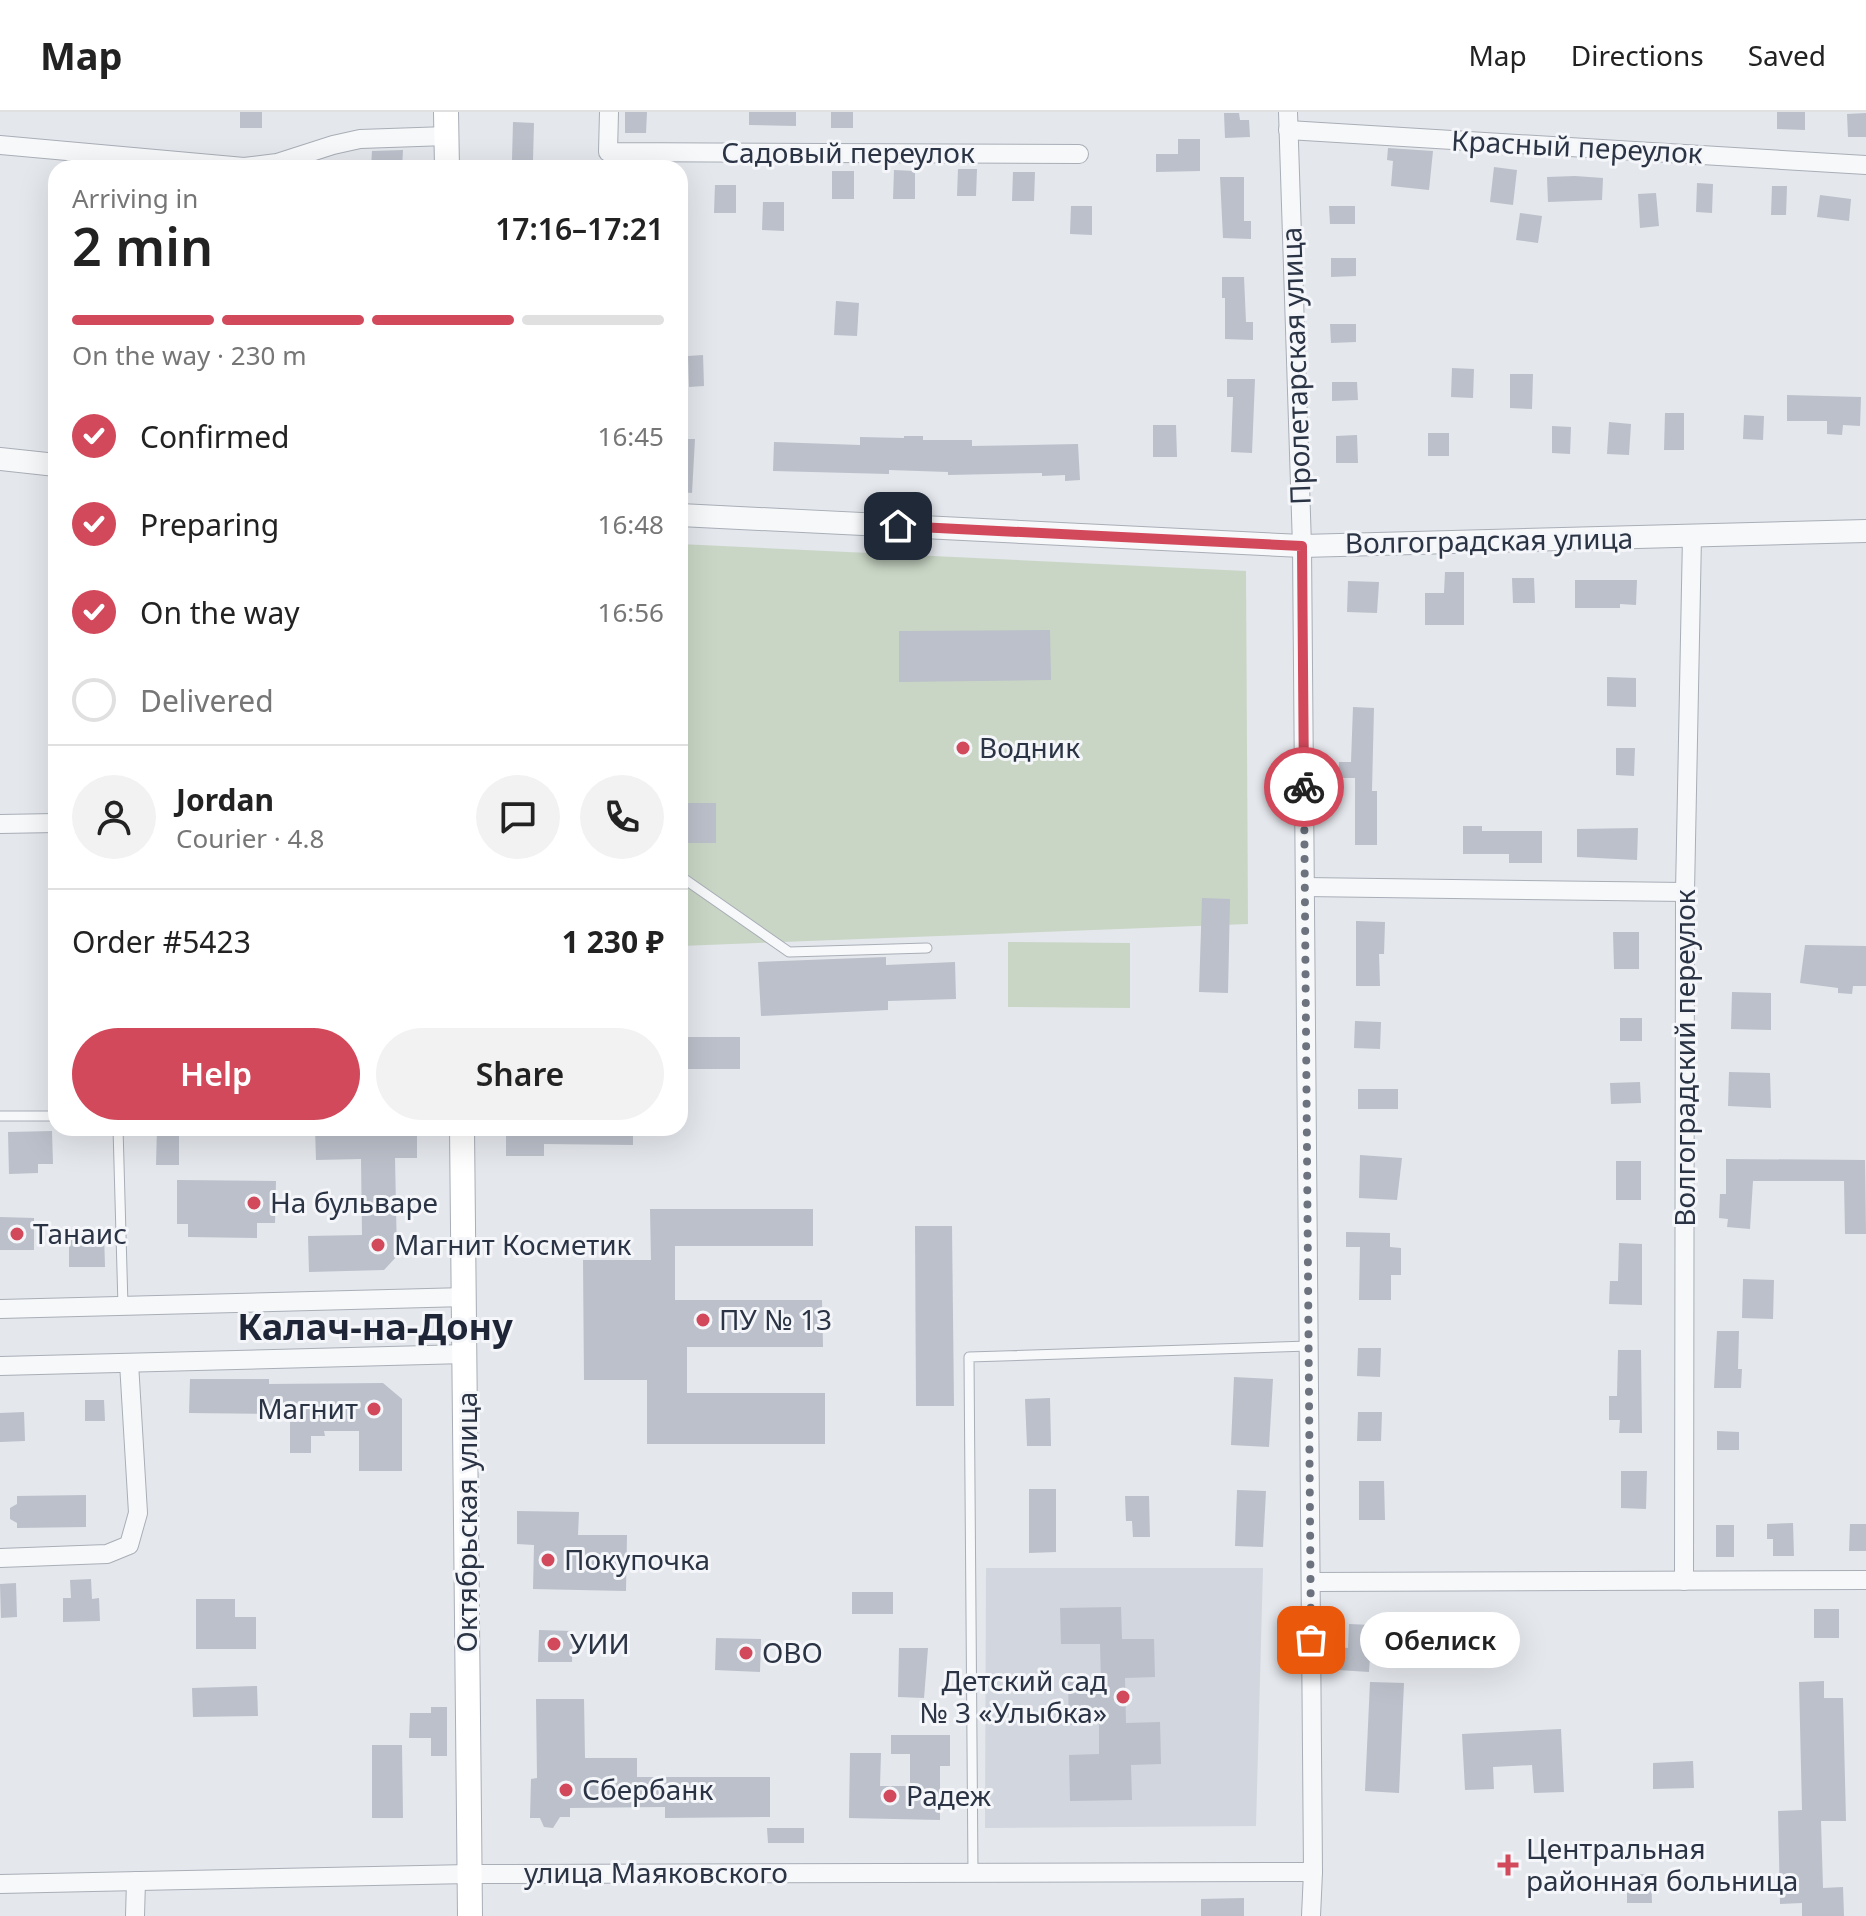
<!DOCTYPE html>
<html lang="en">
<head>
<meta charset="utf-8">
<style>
  body { margin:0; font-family:"Noto Sans",sans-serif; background:#f2f2f2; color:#222; height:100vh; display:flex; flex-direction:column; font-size:30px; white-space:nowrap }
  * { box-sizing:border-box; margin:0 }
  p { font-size:26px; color:#767676 }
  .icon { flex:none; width:44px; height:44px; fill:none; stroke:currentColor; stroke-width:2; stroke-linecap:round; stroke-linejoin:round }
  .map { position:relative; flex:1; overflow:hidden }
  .side { position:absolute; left:48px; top:48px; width:640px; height:976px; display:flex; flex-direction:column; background:#fff; border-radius:24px; box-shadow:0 8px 32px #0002 }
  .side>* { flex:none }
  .pin { position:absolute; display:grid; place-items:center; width:68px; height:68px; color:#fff; margin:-34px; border-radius:16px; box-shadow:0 4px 12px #0006 }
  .courier { position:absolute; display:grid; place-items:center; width:80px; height:80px; margin:-40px; border:6px solid #d1495b; border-radius:50%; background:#fff; color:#222; box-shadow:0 2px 10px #0007 }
  .bubble { position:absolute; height:56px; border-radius:28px; background:#fff; box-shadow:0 8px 32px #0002; font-size:26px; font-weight:600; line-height:56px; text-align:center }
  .summary em { font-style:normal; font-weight:600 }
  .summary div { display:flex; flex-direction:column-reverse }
  .summary { display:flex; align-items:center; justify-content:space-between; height:136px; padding:0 24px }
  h1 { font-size:52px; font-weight:600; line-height:60px }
  .bar { display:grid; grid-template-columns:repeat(4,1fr); gap:12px 8px; align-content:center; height:96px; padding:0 24px }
  .bar i { height:10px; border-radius:6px; background:#e0e0e0 }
  .bar .active { background:#d1495b }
  .bar p { grid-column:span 4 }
  .line { display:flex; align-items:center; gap:20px; padding:0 24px; border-top:2px solid #e0e0e0 }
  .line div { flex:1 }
  .round { display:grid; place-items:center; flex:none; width:84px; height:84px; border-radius:42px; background:#f2f2f2 }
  ol { padding:0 24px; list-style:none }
  li { display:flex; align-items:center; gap:24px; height:88px }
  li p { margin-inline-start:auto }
  li .icon { padding:8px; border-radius:50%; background:#d1495b; color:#fff; stroke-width:4 }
  li:last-child { color:#767676 }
  li i { width:44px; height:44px; border:4px solid #e0e0e0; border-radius:50% }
  .action { display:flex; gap:16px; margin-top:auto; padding:16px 24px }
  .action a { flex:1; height:92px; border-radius:48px; background:#d1495b; color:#fff; font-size:32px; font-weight:600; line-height:92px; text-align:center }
  .action a+a { background:#f2f2f2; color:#222 }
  header { display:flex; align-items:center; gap:48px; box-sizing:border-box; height:112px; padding:0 40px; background:#fff; border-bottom:2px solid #e0e0e0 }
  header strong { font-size:38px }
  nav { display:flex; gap:44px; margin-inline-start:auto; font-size:28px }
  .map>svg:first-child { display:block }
  .built { fill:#d2d6de }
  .green { fill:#c9d6c5 }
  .building { fill:#bbc0ca }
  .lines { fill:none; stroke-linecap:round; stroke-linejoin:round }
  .service-casing { stroke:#a9aeb7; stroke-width:11 }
  .minor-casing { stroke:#a9aeb7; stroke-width:20 }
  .tertiary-casing { stroke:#a9aeb7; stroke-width:24 }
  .secondary-casing { stroke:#a9aeb7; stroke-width:26 }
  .service { stroke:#f7f8fa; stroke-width:9 }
  .minor { stroke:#f7f8fa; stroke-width:18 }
  .tertiary { stroke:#f7f8fa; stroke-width:22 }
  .secondary { stroke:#fff; stroke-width:24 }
  .done { stroke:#6c737f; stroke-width:8; stroke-dasharray:0 14.4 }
  .route { stroke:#d1495b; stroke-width:10 }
  .poi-dot { fill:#d1495b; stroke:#f4f6f9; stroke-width:3 }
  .labels { text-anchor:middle; stroke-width:6; stroke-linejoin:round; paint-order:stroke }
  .street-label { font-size:28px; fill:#2b3445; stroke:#f4f6f9 }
  .poi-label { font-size:28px; fill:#2b3445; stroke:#f4f6f9; text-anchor:start }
  .district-label { font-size:36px; font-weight:bold; fill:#1d2536; stroke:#f4f6f9 }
</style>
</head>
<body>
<header>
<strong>Map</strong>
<nav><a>Map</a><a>Directions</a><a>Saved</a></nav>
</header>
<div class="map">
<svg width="1866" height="1804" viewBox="0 0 1866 1804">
  <rect width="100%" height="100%" fill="#e4e7ec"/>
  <!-- built -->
  <path class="built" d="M986,1456h277l-7,258 -271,2z"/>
  <!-- green -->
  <g class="green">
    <path d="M680,432l566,27 2,353 -568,22z"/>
    <path d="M1008,830l122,1v65l-122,-1z"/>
  </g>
  <!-- building -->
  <g class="building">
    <rect x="240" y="0" width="22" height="16"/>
    <path d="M625,0h22l-1,21h-21z"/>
    <path d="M749,0h47v14l-47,-1z"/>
    <rect x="831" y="0" width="22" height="16"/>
    <path d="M1777,0h28v18l-28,-1z"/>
    <path d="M1224,1h15l1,7h9l1,17 -25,1z"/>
    <path d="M1866,1v24h-18l-1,-23z"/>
    <path d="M513,10l21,1 -1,37h-21z"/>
    <path d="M1178,27h22v32l-44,1v-18h22z"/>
    <path d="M1388,36l45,3 -4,39 -38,-4 2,-25 -6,-1z"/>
    <path d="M403,38l-1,18h-31l1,-17z"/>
    <path d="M1494,55l23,3 -4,35 -23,-3z"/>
    <path d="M958,57h19l-1,27h-19z"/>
    <path d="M894,58l21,1v28h-22z"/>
    <rect x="832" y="59" width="22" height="28"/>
    <path d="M1013,60h22l-1,29h-22z"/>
    <path d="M1575,64l28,2 -1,22 -54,2 -1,-25z"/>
    <path d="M1220,65h24v44h7v18l-28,-1z"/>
    <path d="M1697,71l16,1 -1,29 -16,-1z"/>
    <path d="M715,73h21v28h-22z"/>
    <path d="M1772,74h15l-1,29h-15z"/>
    <path d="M1656,81l3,33 -19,2 -2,-34z"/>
    <path d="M1820,83l31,4 -2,22 -32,-4z"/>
    <path d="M763,90h21v29l-22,-1z"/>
    <path d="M1071,94h21v29l-22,-1z"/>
    <path d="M1329,94h26v18h-25z"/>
    <path d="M1520,101l22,3 -4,27 -22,-3z"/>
    <path d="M1331,146h25v18l-25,1z"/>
    <path d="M1222,165h22l2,45h7v18l-28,-1v-41h-3z"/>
    <path d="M836,189l23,2 -2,33 -23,-1z"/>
    <path d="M1330,212h26v18l-25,1z"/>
    <path d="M703,243l1,31 -15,1 -1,-31z"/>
    <path d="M1452,256l22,1 -1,29 -22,-1z"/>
    <path d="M1510,262h23l-1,35 -22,-1z"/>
    <path d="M1227,267h28l-3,74 -21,-1 2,-55h-6z"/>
    <path d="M1332,270h25l1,18 -26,1z"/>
    <path d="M1787,283l74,2 -1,29 -17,-1 -1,10 -15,-1v-13h-40z"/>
    <path d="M1665,301h19v37h-20z"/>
    <path d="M1744,303l20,1 -1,24 -20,-1z"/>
    <path d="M1609,310l22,2 -2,31 -22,-1z"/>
    <path d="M1153,313h23l1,32h-24z"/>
    <path d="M1552,314l19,1 -1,27 -18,-1z"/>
    <rect x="1428" y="321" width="21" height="23"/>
    <path d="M1357,323l1,28h-22v-27z"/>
    <path d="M904,324h19v4h49v6l106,-2 2,36 -15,1v-6l-23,1v-3l-94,2v-3l-59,-2v4l-116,-3 1,-29 86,3v-8l44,1z"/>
    <path d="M680,327h15l-3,54 -12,-1z"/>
    <path d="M1445,460h19v53h-39v-32h19z"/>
    <path d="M1512,466h22l1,25h-22z"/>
    <path d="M1575,468h62l-1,25 -16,-1v4h-45z"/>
    <path d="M1348,469l31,1 -2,31 -30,-1z"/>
    <path d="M1050,518l1,50 -152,2v-51z"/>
    <path d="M1607,565l29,1v29l-29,-1z"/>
    <path d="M1353,595l21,1 -2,83h5v54h-22v-67h-17l1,-16h12z"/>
    <path d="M1616,636h19l-1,28 -18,-1z"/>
    <rect x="683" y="691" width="33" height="40"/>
    <path d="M1463,714h19v5h60v32h-33v-9h-46z"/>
    <path d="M1638,716l-1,32 -60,-3v-28z"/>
    <path d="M1202,786l28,1 -2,94 -29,-1z"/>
    <path d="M1356,809l29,1 -1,32h-5l1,32h-24z"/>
    <path d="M1613,820h26v37h-25z"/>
    <path d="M1805,833l61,1v40h-13l-1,8 -14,-1v-5l-38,-5z"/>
    <path d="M886,845v8l69,-3 1,37 -68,2v9l-127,6 -3,-54z"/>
    <path d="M1732,880l39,1v37l-40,-1z"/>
    <rect x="1620" y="906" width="22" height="23"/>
    <path d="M1355,909l26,1 -1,27 -26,-1z"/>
    <rect x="680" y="925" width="60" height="32"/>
    <path d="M1729,960l41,1 1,35 -43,-2z"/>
    <path d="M1640,970l1,21 -30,1 -1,-21z"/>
    <rect x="1358" y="977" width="40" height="20"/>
    <path d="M157,1016h22v37h-23z"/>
    <path d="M315,1016h79v3h23v27h-22l2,98 -13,14 -75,2 -1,-36 54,-1 -1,-76 -45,1z"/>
    <path d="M506,1016h127v17l-89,-1v12h-38z"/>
    <path d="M52,1019l1,33h-15v9l-29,1 -1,-42z"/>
    <path d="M1360,1043l42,3 -5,42 -38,-2z"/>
    <path d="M1726,1047l139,1 1,74h-21l-1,-53h-91l-3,48 -23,-2 1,-8 -9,-1 1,-24h6z"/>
    <rect x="1616" y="1049" width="25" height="39"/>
    <path d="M177,1068l99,1 -1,42h-18v15l-69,-1v-13h-11z"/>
    <path d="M650,1097h163v37h-138v54h147l1,47h-136v46h138v51h-178v-64h-63l-1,-120h68z"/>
    <path d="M0,1105l34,1v32h-34z"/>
    <path d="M915,1114h37l2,180h-38z"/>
    <path d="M1346,1120l44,1v14l11,1v27h-10v25h-32l1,-53h-14z"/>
    <path d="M104,1122l1,33h-36v-32z"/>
    <path d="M1619,1131l23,1v61l-33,-1 1,-23h8z"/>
    <path d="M1743,1167l31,1 -1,39 -31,-1z"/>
    <path d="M1717,1219h22l-1,38h4l-1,19h-27z"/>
    <path d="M1358,1236h23l-1,29 -23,-1z"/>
    <path d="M1618,1238h23l1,83h-23l1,-13h-11v-24h8z"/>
    <path d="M1234,1265l39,2 -4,68 -38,-2z"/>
    <path d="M190,1267h79v5l114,-1 19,16v72h-43v-40h-35l1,5h-14v17h-21v-39l-101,-1z"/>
    <path d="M1050,1286l1,48h-24l-2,-47z"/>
    <path d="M85,1288h19l1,21h-20z"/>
    <path d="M24,1300l1,29 -25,1v-29z"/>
    <path d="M1358,1300h24l-1,29h-24z"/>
    <path d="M1717,1319l22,1v18h-22z"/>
    <path d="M1621,1359h26l-1,38 -25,-1z"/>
    <path d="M1359,1369h25l1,39h-26z"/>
    <path d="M1029,1377h27v63l-27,1z"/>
    <path d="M1237,1378l29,1 -3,56 -28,-1z"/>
    <path d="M86,1383v32l-69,1v-5l-7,-4v-11l7,-4v-8z"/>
    <path d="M1125,1384h24l1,41h-17l-1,-16h-6z"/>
    <path d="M517,1399l62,1 -1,23h49l-1,56 -93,-2 1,-44 -17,-1z"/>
    <path d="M1793,1411l1,33h-21v-17h-6v-15z"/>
    <path d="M1850,1412h16v27h-17z"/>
    <rect x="1716" y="1413" width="18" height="32"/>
    <path d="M91,1467l1,20 7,-1 1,23 -37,1v-24h8l-1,-18z"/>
    <path d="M16,1471l1,34 -16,1 -1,-34z"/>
    <rect x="852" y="1480" width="41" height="22"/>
    <path d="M196,1487h39v18h21v32h-60z"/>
    <path d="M1121,1495l1,32h32l1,38 -30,1 1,45 34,-1 1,42 -30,1 1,35 -62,1 -1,-46 30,-1v-30l-30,1 -1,-43h33l-1,-38h-39l-1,-36z"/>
    <rect x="1814" y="1497" width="25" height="29"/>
    <path d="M1349,1512l23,1 -3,47 -31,-2 1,-23 9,1z"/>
    <path d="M539,1518l34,1 -1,31h-34z"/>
    <path d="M716,1526l45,1 -1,33 -45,-2z"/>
    <path d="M899,1536h29l-4,50 -26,-1z"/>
    <path d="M1824,1569v17h19l3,123h-25l2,67 20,-1 1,29h-42v-13l-22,1 -2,-93 24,-1 -3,-128z"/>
    <path d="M1370,1570l34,1 -5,110 -34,-2z"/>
    <path d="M257,1574l1,30 -65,1 -1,-29z"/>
    <path d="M536,1587h48l1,59h52v19h133v40l-105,1v-11l-95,1v9h-10l-7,11 -9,-1 -4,-9h-10l1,-39 6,-1z"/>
    <path d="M431,1595h16v49h-16v-18h-22l1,-25h21z"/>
    <path d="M1561,1617l3,63 -30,1 -2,-28 -39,2 1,22 -29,1 -3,-56z"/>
    <path d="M891,1623h59v31h-10v54l-91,-2 1,-65h31l-1,33h30v-32h-19z"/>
    <path d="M372,1633h30l1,73h-31z"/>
    <path d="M1693,1649l1,27 -41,1v-26z"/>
    <path d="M767,1716h37v15h-36z"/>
    <path d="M1627,1762h24l1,29h-25z"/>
    <path d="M1244,1786v18h-43v-17z"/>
  </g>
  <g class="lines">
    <!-- service casing -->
    <g class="service-casing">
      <g id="service">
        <path d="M680,764l109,76 138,-4"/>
        <path d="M0,1004h56"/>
        <path d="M118,1016l5,178"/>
        <path d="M973,1761l-4,-516 340,-11"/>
      </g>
    </g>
    <!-- minor casing -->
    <g class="minor-casing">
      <g id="minor">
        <path d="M609,0l-1,40 471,2"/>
        <path d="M1288,0l14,434 11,1326 -2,44"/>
        <path d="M1288,18l578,35"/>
        <path d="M0,33l244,22 33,-4 56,-18 27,-6 87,-3"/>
        <path d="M0,712l56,-1"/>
        <path d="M1305,775l380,5"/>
        <path d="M0,1197l466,-12"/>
        <path d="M0,1254l466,-12"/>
        <path d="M0,1446l107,-4 22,-9 9,-32 -9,-150"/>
        <path d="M1684,1469l1,-689 7,-356"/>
        <path d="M1311,1470l555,-2"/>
        <path d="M0,1772l469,-10 844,-2"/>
        <path d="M135,1804l1,-35"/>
      </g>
    </g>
    <!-- tertiary casing -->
    <g class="tertiary-casing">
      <g id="tertiary">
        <path d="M0,347l56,6"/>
        <path d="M680,403l622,31 564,-15"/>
      </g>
    </g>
    <!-- secondary casing -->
    <g class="secondary-casing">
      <g id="secondary">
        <path d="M446,0l1,56"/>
        <path d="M462,1016l8,788"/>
      </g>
    </g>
    <!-- service -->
    <use href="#service" class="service"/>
    <!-- minor -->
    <use href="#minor" class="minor"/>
    <!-- tertiary -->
    <use href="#tertiary" class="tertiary"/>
    <!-- secondary -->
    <use href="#secondary" class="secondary"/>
  </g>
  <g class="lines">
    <!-- done -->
    <path class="done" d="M1304,675l7,853"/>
    <!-- route -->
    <path class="route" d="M898,414l404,20 2,241"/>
  </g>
  <!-- markers -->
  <g class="poi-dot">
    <circle cx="963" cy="636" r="8"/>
    <circle cx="254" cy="1091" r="8"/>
    <circle cx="17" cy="1122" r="8"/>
    <circle cx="378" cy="1133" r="8"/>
    <circle cx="703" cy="1208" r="8"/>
    <circle cx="374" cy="1297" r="8"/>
    <circle cx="548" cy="1448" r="8"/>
    <circle cx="554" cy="1532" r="8"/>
    <circle cx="746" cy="1541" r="8"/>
    <circle cx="1123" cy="1585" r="8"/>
    <circle cx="566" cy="1678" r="8"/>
    <circle cx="890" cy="1684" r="8"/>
    <path d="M1504 1741h8v8h8v8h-8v8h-8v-8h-8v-8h8z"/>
  </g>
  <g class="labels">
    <!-- street labels -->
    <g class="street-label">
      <text transform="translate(1577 35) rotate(3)" y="10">Красный переулок</text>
      <text x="848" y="51">Садовый переулок</text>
      <text transform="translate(1296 254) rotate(-92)" y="10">Пролетарская улица</text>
      <text transform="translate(1489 429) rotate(-1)" y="10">Волгоградская улица</text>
      <text transform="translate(1685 946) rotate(-90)" y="10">Волгоградский переулок</text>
      <text transform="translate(467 1410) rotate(-90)" y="10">Октябрьская улица</text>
      <text x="656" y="1771">улица Маяковского</text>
    </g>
    <!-- poi labels -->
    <g class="poi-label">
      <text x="979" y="646">Водник</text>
      <text x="270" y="1101">На бульваре</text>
      <text x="33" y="1132">Танаис</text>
      <text x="394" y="1143">Магнит Косметик</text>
      <text x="719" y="1218">ПУ № 13</text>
      <text x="358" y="1307" text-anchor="end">Магнит</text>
      <text x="564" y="1458">Покупочка</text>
      <text x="570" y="1542">УИИ</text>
      <text x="762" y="1551">ОВО</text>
      <text x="1107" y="1579" text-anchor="end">Детский сад<tspan x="1107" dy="32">№ 3 «Улыбка»</tspan></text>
      <text x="582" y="1688">Сбербанк</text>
      <text x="906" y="1694">Радеж</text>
      <text x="1526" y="1747">Центральная<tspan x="1526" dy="32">районная больница</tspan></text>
    </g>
    <!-- district labels -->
    <g class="district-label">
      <text x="375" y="1228">Калач-на-Дону</text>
    </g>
  </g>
</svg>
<div class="pin" style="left:1311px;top:1528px;background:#ea580c"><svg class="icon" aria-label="bag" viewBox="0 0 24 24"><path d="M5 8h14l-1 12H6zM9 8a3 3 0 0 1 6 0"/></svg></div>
<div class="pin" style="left:898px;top:414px;background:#1f2937"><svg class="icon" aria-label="home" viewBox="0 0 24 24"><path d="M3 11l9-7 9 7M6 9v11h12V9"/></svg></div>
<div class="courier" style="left:1304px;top:675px"><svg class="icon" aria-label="bike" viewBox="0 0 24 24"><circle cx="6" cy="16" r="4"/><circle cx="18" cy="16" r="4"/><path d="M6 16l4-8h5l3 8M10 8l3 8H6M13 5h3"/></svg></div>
<div class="bubble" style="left:1360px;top:1500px;width:160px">Обелиск</div>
<section class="side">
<div class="summary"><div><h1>2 min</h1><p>Arriving in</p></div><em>17:16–17:21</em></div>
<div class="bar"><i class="active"></i><i class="active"></i><i class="active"></i><i></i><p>On the way · 230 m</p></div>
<ol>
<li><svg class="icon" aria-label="check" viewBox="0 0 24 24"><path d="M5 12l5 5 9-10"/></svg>Confirmed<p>16:45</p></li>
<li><svg class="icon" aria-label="check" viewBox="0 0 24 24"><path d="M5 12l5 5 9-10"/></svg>Preparing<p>16:48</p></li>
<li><svg class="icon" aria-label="check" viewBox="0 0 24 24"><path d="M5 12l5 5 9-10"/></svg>On the way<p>16:56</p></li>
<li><i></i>Delivered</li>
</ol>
<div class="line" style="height:144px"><a class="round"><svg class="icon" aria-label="person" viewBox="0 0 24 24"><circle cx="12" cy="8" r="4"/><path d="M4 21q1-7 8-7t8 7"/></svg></a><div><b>Jordan</b><p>Courier · 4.8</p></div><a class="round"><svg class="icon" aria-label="chat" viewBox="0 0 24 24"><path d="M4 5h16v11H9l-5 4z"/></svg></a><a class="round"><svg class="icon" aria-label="phone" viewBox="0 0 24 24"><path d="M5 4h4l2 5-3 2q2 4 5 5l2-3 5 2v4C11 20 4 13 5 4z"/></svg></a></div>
<div class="line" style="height:104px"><div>Order #5423</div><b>1 230 ₽</b></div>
<div class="action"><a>Help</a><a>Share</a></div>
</section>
</div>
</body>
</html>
